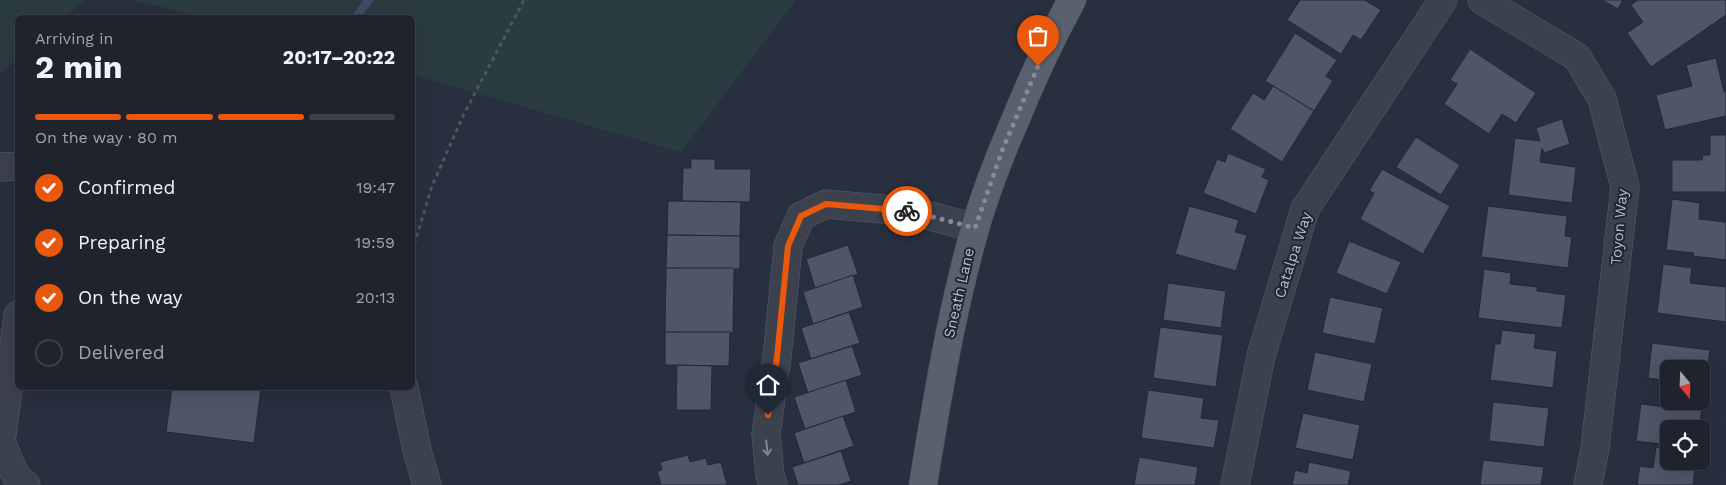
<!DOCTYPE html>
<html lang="en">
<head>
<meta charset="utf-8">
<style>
  body { margin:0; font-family:"Work Sans",sans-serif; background:#262b36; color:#f1f3f6; height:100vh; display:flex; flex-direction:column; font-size:19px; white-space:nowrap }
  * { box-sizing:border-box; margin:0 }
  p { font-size:16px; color:#a1a4aa }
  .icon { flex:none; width:28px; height:28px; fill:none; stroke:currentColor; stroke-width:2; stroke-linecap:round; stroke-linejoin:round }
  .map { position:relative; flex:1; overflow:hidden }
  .sheet { position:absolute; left:15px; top:15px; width:400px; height:375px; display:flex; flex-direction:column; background:#1e232e; border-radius:8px; box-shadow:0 5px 20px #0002,0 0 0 1px #3c404a }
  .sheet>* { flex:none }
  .needle { width:32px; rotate:161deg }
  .controls { position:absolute; left:1660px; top:360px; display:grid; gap:10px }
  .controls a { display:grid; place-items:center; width:50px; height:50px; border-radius:8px; background:#1e232e; box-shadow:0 5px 20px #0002,0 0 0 1px #3c404a; font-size:25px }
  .pin { position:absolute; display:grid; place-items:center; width:42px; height:42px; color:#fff; margin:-51px -21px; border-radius:50% 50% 50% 0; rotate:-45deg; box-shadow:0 0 5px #0007 }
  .pin .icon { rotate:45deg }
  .courier { position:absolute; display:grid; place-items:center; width:50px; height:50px; margin:-25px; border:4px solid #ea580c; border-radius:50%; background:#fff; color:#222; box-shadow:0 1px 6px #0007 }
  .headline em { font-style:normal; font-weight:700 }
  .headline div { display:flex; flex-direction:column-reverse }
  .headline { display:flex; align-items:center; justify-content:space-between; height:85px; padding:0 20px }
  h1 { font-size:32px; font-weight:700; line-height:38px }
  .bar { display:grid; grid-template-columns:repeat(4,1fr); gap:8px 5px; align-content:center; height:60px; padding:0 20px }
  .bar i { height:6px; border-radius:4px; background:#3c404a }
  .bar .current { background:#ea580c }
  .bar p { grid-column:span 4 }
  ol { padding:0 20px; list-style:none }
  li { display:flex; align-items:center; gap:15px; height:55px }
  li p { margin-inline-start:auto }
  li .icon { padding:5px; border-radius:50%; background:#ea580c; color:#fff; stroke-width:4 }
  li:last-child { color:#a1a4aa }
  li i { width:28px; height:28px; border:2px solid #3c404a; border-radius:50% }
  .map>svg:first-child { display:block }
  .green { fill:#2b3c40 }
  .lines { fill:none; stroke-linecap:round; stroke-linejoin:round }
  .stream { stroke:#3f4b66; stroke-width:8 }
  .building { fill:#4e5667; stroke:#222836 }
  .minor-casing { stroke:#595f6c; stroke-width:29 }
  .major-casing { stroke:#454a58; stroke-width:29 }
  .path { stroke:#4a595e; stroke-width:3; stroke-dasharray:4 4; stroke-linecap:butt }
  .minor { stroke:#3c414e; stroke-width:28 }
  .major { stroke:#5a606e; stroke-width:28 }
  .oneway { stroke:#808592 }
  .done { stroke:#868b98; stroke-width:5; stroke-dasharray:0 9 }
  .route { stroke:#ea580c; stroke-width:6 }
  .labels { text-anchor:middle; stroke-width:4; stroke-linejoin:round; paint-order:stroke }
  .street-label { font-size:15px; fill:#b8bdc9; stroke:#202634 }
</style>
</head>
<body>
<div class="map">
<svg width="1726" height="485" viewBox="0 0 1726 485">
  <rect width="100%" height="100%" fill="#282f3e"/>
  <!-- green -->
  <g class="green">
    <path d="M0,0h85l-20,17 -47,1 -1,41 -17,15z"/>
    <path d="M132,0h664l-115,152 -268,-77 -1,-57 -210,-1z"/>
  </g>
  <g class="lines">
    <!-- stream -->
    <path class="stream" d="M355,18l14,-18"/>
  </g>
  <!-- building -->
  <g class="building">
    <path d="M1300,0h65l16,10 -20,30 -8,-5 -12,19 -54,-34z"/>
    <path d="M1602,0h21l-5,9z"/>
    <path d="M1638,0h88v15l-75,52 -24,-34 16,-11 -12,-17z"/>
    <path d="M1295,33l42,27 -11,16 7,5 -19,30 -49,-30z"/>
    <path d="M1470,49l66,44 -20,30 -14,-9 -13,20 -45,-30 13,-20 -7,-4z"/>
    <path d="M1716,58l8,34 2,-1v25l-61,14 -9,-35 36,-9 -6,-21z"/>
    <path d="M1273,86l41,25 -32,51 -52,-33 23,-36 11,7z"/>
    <path d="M1562,119l8,25 -26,9 -2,-5 -2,14 36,5 -4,36 -64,-8 7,-57 25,3 -4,-13z"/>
    <path d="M1710,135h16v57h-54v-32h30l1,-5h7z"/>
    <path d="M1416,137l44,28 -19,30 -45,-28z"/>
    <path d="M1228,153l38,16 -4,8 7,3 -13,34 -53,-21 14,-34 8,3z"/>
    <path d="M691,159h24v10h36l-1,33 -68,-1 1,-33h8z"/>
    <path d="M1382,169l68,37 -27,48 -63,-35 14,-26 -5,-2z"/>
    <path d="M1672,199l28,4 -1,16 27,3v38l-33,-4 1,-3 -28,-3z"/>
    <path d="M668,201l73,1 -1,34 -73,-1z"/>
    <path d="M1189,206l50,14 -4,12 12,3 -11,36 -61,-17z"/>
    <path d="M1488,206l79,10 -2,20 7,1 -4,31 -87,-11z"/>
    <path d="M667,235l73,1v33l-74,-1z"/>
    <path d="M1349,241l52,21 -14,32 -51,-21z"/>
    <path d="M848,245l10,29 -43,14 -9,-29z"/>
    <path d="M1663,264l29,4 -2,15 36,4v35l-69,-9z"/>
    <path d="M666,268h68l-1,65 -68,-1z"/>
    <path d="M1484,269l27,4 -1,11 27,3v4l29,4 -4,33 -84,-10z"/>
    <path d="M853,275l10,32 -50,17 -10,-32z"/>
    <path d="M1168,283l58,8 -5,37 -58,-8z"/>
    <path d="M1330,297l53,11 -8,36 -53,-11z"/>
    <path d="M849,312l11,31 -49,16 -10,-31z"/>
    <path d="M1160,327l63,8 -7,52 -63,-9z"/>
    <path d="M1502,330l34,4 -2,14 23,3 -4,37 -63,-8 5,-36h5z"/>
    <path d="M665,332h65l-1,34 -64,-1z"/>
    <path d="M1652,343l58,7 -5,35h-4v-16h-32v12l-21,-3z"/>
    <path d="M852,346l10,29 -54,18 -10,-30z"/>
    <path d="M1315,352l57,12 -8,38 -57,-12z"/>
    <path d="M677,365l35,1 -1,44h-35z"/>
    <path d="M846,380l10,32 -51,17 -11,-32z"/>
    <path d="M172,388h89l-7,55 -88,-11z"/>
    <path d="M1148,390l56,8 -3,20 18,2 -5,28 -73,-10z"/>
    <path d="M1669,390v11h32v-7h3l-5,35h-30v16l-33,-4 5,-37 25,3z"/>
    <path d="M1493,402l56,6 -5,39 -55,-6z"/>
    <path d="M1303,413l57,12 -7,35 -58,-12z"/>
    <path d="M843,416l11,30 -50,17 -10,-30z"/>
    <path d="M1656,447l13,2v12h27l-3,24h-56l3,-19 13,2z"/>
    <path d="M841,451l10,30 -12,4h-41l-6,-18z"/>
    <path d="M688,455l2,7 16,-4 2,7 13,-3 6,23h-66l-4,-14 5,-1 -2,-8z"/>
    <path d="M1139,457l59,10 -3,18h-61z"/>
    <path d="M1483,460l61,7 -3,18h-61z"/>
    <path d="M1309,462l42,9 -3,14h-56l3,-15 12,3z"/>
  </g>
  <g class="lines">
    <!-- minor casing -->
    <g class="minor-casing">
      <g id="minor">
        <path d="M1482,0l95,57 25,42 23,88 -30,261 -7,37"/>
        <path d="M0,167l18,-1"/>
        <path d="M18,315l-17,127 15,34 10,9"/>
        <path d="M404,388l13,62 10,35"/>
        <path d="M773,485l-3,-10 -4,-41 11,-77 11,-111 13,-30 25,-12 89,8 60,16"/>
        <path d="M1235,485l26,-129 44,-147 138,-209"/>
      </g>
    </g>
    <!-- major casing -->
    <g class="major-casing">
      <path id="major" d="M923,485c14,-86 28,-172 52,-256 10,-36 24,-71 39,-106 17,-42 36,-83 58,-123"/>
    </g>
    <!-- path -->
    <path class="path" d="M412,252l20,-66 32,-72 60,-114"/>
    <!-- minor -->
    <use href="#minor" class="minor"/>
    <!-- major -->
    <use href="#major" class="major"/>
  </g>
  <!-- one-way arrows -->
  <defs><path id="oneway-shaft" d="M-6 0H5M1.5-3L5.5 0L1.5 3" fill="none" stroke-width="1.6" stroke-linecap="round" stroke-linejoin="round" transform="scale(1.25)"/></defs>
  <use class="oneway" href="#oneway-shaft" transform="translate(767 448) rotate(84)"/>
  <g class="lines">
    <!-- done -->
    <path class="done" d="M907,211l8,1 60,16 27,-77 36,-85"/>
    <!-- route -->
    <path class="route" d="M768,415l9,-58 11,-111 13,-30 25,-12 81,7"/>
  </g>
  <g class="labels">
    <!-- street labels -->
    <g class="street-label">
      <text transform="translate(1619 227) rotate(-85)" y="5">Toyon Way</text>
      <text transform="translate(1293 255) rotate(-72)" y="5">Catalpa Way</text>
      <text transform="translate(959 293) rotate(-77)" y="5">Sneath Lane</text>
    </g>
  </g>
</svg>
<div class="controls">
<a><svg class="needle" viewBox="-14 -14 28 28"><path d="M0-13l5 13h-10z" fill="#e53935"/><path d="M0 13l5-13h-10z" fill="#a1a4aa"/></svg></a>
<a><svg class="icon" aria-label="locate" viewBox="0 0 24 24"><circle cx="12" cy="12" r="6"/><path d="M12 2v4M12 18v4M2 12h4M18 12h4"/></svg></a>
</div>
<div class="pin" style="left:1038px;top:66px;background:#ea580c"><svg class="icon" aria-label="bag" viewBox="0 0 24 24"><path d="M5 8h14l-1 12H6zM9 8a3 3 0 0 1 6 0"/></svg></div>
<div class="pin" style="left:768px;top:415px;background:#1f2937"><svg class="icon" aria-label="home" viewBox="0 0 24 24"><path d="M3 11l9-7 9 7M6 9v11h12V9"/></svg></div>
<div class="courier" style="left:907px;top:211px"><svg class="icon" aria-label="bike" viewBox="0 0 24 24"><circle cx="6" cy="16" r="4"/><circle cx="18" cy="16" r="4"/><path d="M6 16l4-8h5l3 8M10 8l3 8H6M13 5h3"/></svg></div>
<section class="sheet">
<div class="headline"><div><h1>2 min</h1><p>Arriving in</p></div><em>20:17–20:22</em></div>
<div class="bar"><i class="current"></i><i class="current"></i><i class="current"></i><i></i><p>On the way · 80 m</p></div>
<ol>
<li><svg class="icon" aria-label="check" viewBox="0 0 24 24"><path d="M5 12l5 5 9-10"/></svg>Confirmed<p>19:47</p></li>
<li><svg class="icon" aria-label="check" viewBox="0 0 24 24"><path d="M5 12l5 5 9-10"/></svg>Preparing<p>19:59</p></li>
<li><svg class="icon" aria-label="check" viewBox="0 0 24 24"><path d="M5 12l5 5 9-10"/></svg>On the way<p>20:13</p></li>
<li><i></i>Delivered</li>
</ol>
</section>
</div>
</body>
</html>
